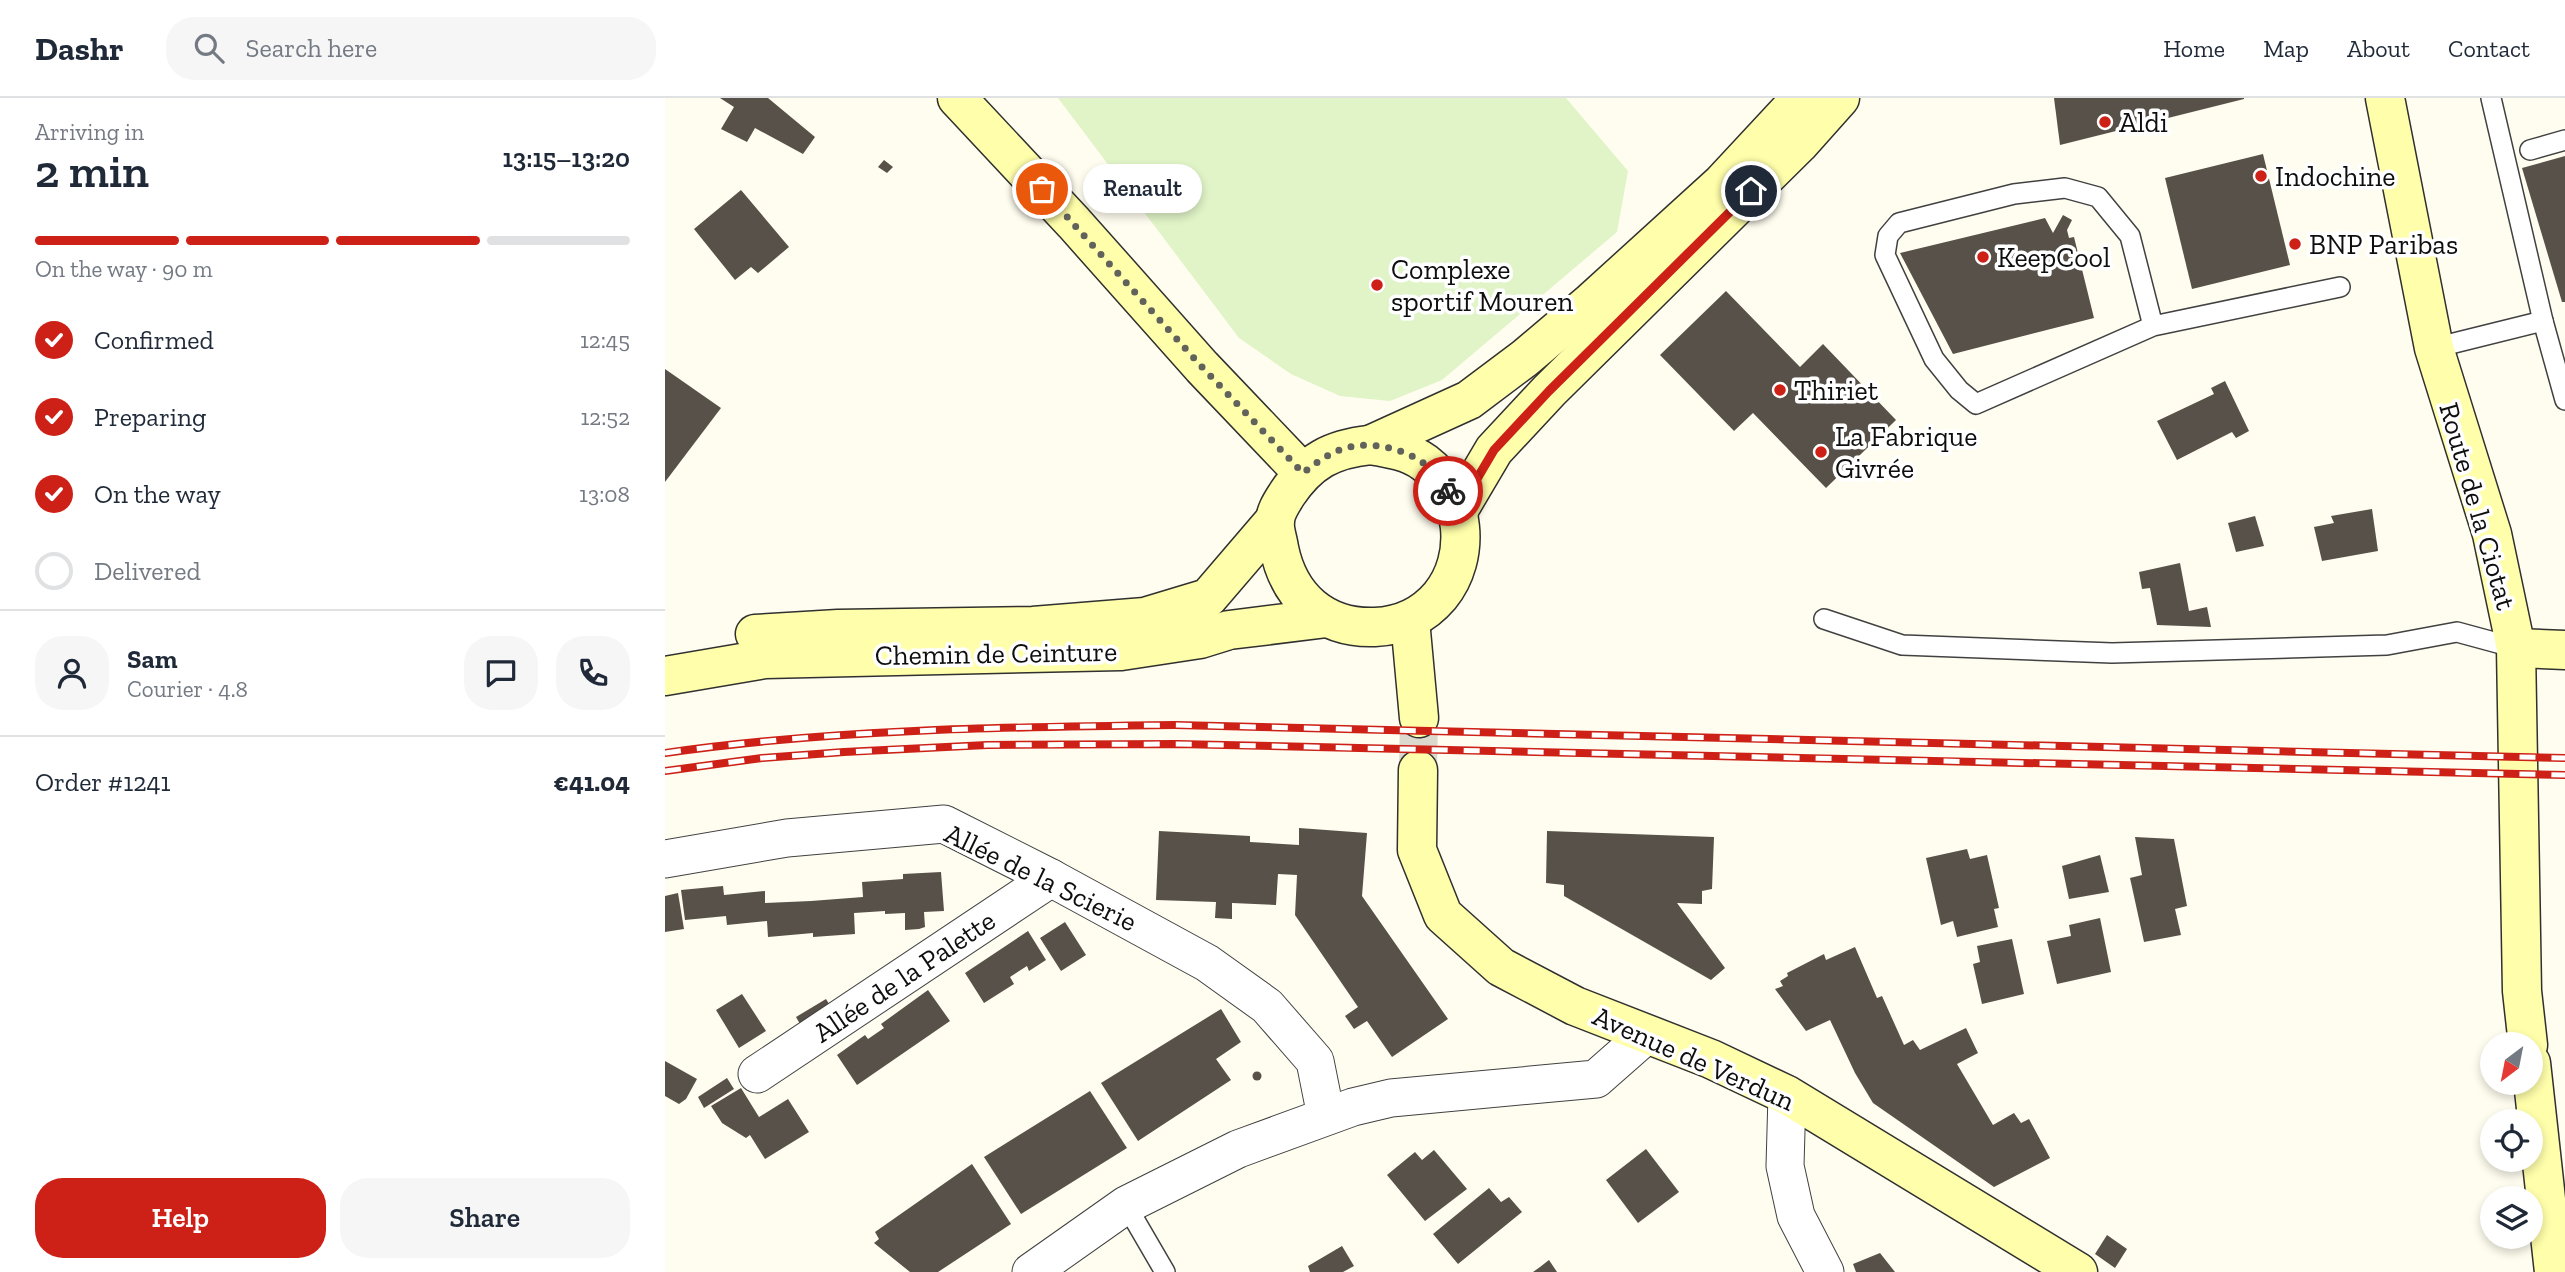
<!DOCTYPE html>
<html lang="en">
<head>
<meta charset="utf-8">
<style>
  body { margin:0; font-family:"Zilla Slab",serif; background:#f6f6f7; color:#1f2937; height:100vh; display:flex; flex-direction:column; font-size:26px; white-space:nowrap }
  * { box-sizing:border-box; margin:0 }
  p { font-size:23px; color:#747a83 }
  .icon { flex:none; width:38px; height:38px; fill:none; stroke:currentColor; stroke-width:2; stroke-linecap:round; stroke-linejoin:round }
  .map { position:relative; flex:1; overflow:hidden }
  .drawer { display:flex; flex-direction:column; background:#fff; width:665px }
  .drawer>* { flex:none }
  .needle { width:46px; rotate:212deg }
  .controls { position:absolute; left:1815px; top:934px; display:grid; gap:14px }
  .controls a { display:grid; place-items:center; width:63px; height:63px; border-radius:50%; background:#fff; box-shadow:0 4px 10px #0003; font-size:35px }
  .pin { position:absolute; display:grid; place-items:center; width:60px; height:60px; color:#fff; margin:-30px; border:4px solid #fff; border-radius:50%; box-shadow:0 2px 7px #0007 }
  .courier { position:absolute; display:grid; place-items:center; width:70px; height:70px; margin:-35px; border:5px solid #cd2117; border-radius:50%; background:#fff; color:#222; box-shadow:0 2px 9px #0007 }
  .bubble { position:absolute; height:49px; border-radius:24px; background:#fff; box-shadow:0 4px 10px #0003; font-size:23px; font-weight:600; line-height:49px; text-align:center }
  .overview em { font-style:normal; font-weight:600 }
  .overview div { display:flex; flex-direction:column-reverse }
  .overview { display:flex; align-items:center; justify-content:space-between; height:119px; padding:0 35px }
  h1 { font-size:46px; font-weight:600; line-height:52px }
  .bar { display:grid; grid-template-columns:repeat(4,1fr); gap:10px 7px; align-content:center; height:84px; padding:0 35px }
  .bar i { height:9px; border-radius:5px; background:#e0e1e3 }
  .bar .on { background:#cd2117 }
  .bar p { grid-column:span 4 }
  .line { display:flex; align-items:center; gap:18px; padding:0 35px; border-top:2px solid #e0e1e3 }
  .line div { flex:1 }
  .round { display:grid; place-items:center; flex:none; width:74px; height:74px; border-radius:28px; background:#f6f6f7 }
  ol { padding:0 35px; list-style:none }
  li { display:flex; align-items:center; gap:21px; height:77px }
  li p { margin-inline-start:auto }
  li .icon { padding:7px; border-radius:50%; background:#cd2117; color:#fff; stroke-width:4 }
  li:last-child { color:#747a83 }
  li i { width:38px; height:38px; border:4px solid #e0e1e3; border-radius:50% }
  .action { display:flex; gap:14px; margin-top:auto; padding:14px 35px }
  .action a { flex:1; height:80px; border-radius:28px; background:#cd2117; color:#fff; font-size:28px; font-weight:600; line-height:80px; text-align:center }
  .action a+a { background:#f6f6f7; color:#1f2937 }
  header { display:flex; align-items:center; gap:42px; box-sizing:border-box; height:98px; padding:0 35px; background:#fff; border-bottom:2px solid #e0e1e3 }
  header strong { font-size:33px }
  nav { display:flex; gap:38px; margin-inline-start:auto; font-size:24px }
  .search { width:490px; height:63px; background:#f6f6f7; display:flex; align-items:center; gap:18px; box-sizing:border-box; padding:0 24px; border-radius:28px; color:#747a83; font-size:26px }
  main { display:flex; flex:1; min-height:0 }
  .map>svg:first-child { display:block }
  .pitch { fill:#e0f4c7 }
  .building { fill:#585149 }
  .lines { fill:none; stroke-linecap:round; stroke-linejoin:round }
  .secondary-tunnel { stroke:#dbd9cd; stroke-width:38; stroke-dasharray:38 19; stroke-linecap:butt }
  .lane-casing { stroke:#414141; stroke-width:22 }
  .street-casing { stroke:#414141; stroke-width:39 }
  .secondary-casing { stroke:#303030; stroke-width:41 }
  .lane { stroke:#fff; stroke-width:19 }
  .street { stroke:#fff; stroke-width:37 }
  .secondary { stroke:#fffeaa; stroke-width:38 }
  .rail-casing { stroke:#cd2117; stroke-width:8 }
  .rail { stroke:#fff; stroke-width:5; stroke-dasharray:16; stroke-linecap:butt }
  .done { stroke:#62625d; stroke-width:7; stroke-dasharray:0 12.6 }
  .route { stroke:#cd2117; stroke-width:9 }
  .poi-dot { fill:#cd2117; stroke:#fff; stroke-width:2.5 }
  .labels { text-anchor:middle; stroke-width:7; stroke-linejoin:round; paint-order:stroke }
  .poi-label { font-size:28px; fill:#0e0e0e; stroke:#fff; text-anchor:start }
  .street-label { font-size:28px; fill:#0e0e0e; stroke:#fff }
</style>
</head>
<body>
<header>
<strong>Dashr</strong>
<div class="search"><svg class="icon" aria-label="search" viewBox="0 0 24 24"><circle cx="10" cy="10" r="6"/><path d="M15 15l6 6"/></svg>Search here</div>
<nav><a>Home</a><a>Map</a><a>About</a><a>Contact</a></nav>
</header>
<main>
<section class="drawer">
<div class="overview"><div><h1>2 min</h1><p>Arriving in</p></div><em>13:15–13:20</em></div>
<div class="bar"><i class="on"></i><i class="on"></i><i class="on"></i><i></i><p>On the way · 90 m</p></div>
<ol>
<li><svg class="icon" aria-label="check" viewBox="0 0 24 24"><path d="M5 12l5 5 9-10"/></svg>Confirmed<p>12:45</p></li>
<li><svg class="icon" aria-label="check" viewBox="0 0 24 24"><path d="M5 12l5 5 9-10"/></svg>Preparing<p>12:52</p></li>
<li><svg class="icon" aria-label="check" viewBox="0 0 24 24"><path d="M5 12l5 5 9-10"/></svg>On the way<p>13:08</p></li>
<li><i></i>Delivered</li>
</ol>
<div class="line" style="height:126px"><a class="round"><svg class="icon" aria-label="person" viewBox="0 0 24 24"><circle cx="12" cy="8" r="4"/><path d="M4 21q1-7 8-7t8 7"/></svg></a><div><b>Sam</b><p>Courier · 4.8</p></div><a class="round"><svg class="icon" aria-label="chat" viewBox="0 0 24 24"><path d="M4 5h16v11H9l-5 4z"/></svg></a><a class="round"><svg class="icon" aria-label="phone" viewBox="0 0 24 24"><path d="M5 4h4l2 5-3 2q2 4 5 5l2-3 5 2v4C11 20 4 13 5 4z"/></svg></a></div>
<div class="line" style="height:91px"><div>Order #1241</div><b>€41.04</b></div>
<div class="action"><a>Help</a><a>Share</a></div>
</section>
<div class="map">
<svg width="1900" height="1174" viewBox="0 0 1900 1174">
  <rect width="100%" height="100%" fill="#fffdef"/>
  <!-- pitch -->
  <path class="pitch" d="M393,0h508l62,73 -11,61 -175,148 -52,21 -50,-5 -49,-22 -52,-36z"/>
  <!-- building -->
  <g class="building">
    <path d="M55,0h48l47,39 -12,17 -48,-26 -8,14 -26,-13 13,-22z"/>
    <path d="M1389,0h190v1l-184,46z"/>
    <path d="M1598,56l27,111 -98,24 -27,-111z"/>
    <path d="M1900,58v146h-3l-40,-134z"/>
    <path d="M219,62l9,7 -6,6 -9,-6z"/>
    <path d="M76,92l48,57 -31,26 -7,-6 -16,13 -41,-51z"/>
    <path d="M1398,117l9,5 -5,10 2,8 5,-1 20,81 -141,36 -53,-101 145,-35 8,15z"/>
    <path d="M1061,193l74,76 23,-23 73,76 -70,68 -73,-75 -19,18 -74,-76z"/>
    <path d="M0,271l56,39 -56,74z"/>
    <path d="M1560,283l24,50 -13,7 -4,-6 -55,28 -20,-39 57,-27 -3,-6z"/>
    <path d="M1707,411l6,42 -56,10 -8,-34 20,-4 -3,-7z"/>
    <path d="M1590,418l9,30 -28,6 -8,-29z"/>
    <path d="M1515,465l9,48 18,-4 4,20 -54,-2 -7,-37 -8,1 -3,-17z"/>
    <path d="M634,730l68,5 -5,63 86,123 -56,38 -25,-36 -13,8 -9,-13 13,-9 -63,-92 2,-40 -19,-1 -2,31 -44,-2v16l-17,-1 1,-16 -60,-2 3,-69 91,5v6l49,3z"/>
    <path d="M882,733l167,6 -2,52 -10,2v13l-25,-1 48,65 -14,12 -147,-84v-11l-18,-2z"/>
    <path d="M1470,739l39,2 13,67 -12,3 6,26 -37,7 -14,-64 12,-3z"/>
    <path d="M1302,751l3,10 17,-4 12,53 -5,1 4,18 -41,10 -4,-16 -12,4 -15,-67z"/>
    <path d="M1435,757l9,37 -40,7 -7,-33z"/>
    <path d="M276,774l3,39 -20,1 1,15 -6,2 -14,1v-17l-20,1v-3l-31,2 1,21 -42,3v-4l-45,4 -1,-16 -40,4 -1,-9 -41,4 -4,-30 42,-4 1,9 41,-4v12l46,-2 52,-4 -1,-15 41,-3v-5z"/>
    <path d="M13,795l6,36 -19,3v-36z"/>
    <path d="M1435,820l11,54 -54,12 -10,-43 24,-5 -2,-11z"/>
    <path d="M400,824l21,33 -25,16 -21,-33z"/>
    <path d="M363,833l18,29 -17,11 -2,-5 -17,11 4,7 -30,19 -19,-30z"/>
    <path d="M1347,841l12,55 -42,10 -9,-40 7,-2 -3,-16z"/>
    <path d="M1190,849l22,51 5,-2 22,49 9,-5 7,10 46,-22 12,25 -21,11 36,61 21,-12 7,10 8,-4 21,39 -56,29 -121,-84 -18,-30 -25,-53 -24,11 -31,-42 8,-3 -3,-5 8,-5 -1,-3 37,-19 2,6z"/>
    <path d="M263,892l22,31 -93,64 -20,-30 28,-20 3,4 16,-11 -3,-4z"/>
    <path d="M77,896l24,37 -27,17 -23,-38z"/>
    <path d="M161,901l8,13 -30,19 -8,-14z"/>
    <path d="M556,911l20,33 -25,17 15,21 -93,61 -37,-58z"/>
    <path d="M0,963l32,18 -11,20 -7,5 -14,-8z"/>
    <circle cx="592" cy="978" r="4.5"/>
    <path d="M62,980l7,11 -30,19 -6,-11z"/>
    <path d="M76,990l18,29 29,-18 21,33 -44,27 -15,-24 -4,3 -24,-15 -11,-17z"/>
    <path d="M425,993l37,57 -106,66 -37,-57z"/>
    <path d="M981,1051l33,43 -41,31 -32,-43z"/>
    <path d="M769,1052l33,39 -42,32 -38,-46 28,-23 7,8z"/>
    <path d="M307,1066l39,60 -73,48h-28l-36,-29 5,-4 -4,-7z"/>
    <path d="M824,1090l12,14 8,-5 13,15 -64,52 -25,-30z"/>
    <path d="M1442,1137l20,14 -12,19 -20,-14z"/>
    <path d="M677,1148l12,20 -11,6h-33l-2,-6z"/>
    <path d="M1215,1155l15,19h-39l-3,-8z"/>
    <path d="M884,1162l8,12h-24l7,-5z"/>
  </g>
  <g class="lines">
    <!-- secondary-tunnel -->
    <path class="secondary-tunnel" d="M753,672l1,-52"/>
    <!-- lane casing -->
    <g class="lane-casing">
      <g id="lane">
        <path d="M1826,0l52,223"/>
        <path d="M1865,52l35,-10"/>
        <path d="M1488,228l-177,78 -17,-14 -25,-31 -49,-104 3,-19 11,-13 115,-29 51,-6 33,9 32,39 23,90 187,-39"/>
        <path d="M1769,250l109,-27 22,79"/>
        <path d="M1159,521l78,26 210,8 275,-8 70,-13 59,16"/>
        <path d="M461,1107l39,67"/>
      </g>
    </g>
    <!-- street casing -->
    <g class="street-casing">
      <g id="street">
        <path d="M0,761l122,-21 157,-14 107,54 156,85 60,43 48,55 11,55"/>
        <path d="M92,976l294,-196"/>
        <path d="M1122,997l-2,71 11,50 29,56"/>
        <path d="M366,1174l95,-67 112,-56 115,-42 38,-9 205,-19 50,-44"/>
      </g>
    </g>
    <!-- secondary casing -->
    <g class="secondary-casing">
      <g id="secondary">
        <path d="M292,0l117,125 128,144 101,106"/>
        <path d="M1720,0l49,250 58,186 24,114 6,343 6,54"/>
        <path d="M705,347c19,3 39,6 55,18 41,31 47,94 15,133 -17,20 -39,30 -65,31 -51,2 -86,-29 -96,-79 -1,-8 -5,-18 -4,-26 0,-10 7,-20 12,-28 22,-33 45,-45 83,-49z"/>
        <path d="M705,347l99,-45 56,-42 65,-55 132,-120 79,-85"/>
        <path d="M793,413l36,-61 55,-59 250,-247 41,-46"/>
        <path d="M745,522l9,98"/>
        <path d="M90,536l83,-5 195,-3 112,-9 63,-19 66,-77"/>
        <path d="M1851,550l49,2"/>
        <path d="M0,578l100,-17 356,-8 79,-12 29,-9 98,-12"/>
        <path d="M753,672l-1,80 26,65 58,52 74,39 136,53 76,36 291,177"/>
        <path d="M1866,965l23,209"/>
      </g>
    </g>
    <!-- lane -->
    <use href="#lane" class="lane"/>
    <!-- street -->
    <use href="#street" class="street"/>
    <!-- secondary -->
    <use href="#secondary" class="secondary"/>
    <!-- rail casing -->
    <g class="rail-casing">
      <g id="rail">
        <path d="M0,655c169,-24 340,-26 510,-28l1390,33"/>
        <path d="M0,673l97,-13 82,-6 143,-7 190,-1 1388,31"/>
      </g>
    </g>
    <!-- rail -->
    <use href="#rail" class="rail"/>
  </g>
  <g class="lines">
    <!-- done -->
    <path class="done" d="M377,91l160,178 101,106c13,-10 26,-20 42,-25 38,-10 86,8 103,43"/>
    <!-- route -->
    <path class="route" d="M783,393l10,20 36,-61 55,-59 202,-200"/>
  </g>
  <!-- markers -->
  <g class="poi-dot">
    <circle cx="1440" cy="24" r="7"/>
    <circle cx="1596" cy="78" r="7"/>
    <circle cx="1630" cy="146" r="7"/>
    <circle cx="1318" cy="159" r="7"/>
    <circle cx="712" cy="187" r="7"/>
    <circle cx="1115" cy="292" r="7"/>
    <circle cx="1156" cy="354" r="7"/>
  </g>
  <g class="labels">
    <!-- poi labels -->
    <g class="poi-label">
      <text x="1454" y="34">Aldi</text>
      <text x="1610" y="88">Indochine</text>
      <text x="1644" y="156">BNP Paribas</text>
      <text x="1332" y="169">KeepCool</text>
      <text x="726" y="181">Complexe<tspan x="726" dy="32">sportif Mouren</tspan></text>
      <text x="1129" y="302">Thiriet</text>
      <text x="1170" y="348">La Fabrique<tspan x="1170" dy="32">Givrée</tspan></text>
    </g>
    <!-- street labels -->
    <g class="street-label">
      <text transform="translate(1813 408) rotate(74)" y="10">Route de la Ciotat</text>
      <text transform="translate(331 555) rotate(-1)" y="10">Chemin de Ceinture</text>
      <text transform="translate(376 779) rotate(26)" y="10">Allée de la Scierie</text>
      <text transform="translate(239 878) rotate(-34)" y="10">Allée de la Palette</text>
      <text transform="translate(1029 960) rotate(24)" y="10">Avenue de Verdun</text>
    </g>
  </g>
</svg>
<div class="controls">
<a><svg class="needle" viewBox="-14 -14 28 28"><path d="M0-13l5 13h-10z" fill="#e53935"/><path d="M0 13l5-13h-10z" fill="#747a83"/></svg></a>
<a><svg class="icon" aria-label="locate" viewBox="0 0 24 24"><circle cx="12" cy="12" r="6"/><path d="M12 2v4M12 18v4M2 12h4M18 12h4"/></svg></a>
<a><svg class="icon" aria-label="layers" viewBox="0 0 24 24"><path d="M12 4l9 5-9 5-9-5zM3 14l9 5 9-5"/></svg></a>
</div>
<div class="pin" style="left:377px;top:91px;background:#ea580c"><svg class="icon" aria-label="bag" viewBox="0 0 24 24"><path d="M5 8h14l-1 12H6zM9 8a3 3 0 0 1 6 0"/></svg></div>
<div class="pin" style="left:1086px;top:93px;background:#1f2937"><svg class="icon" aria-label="home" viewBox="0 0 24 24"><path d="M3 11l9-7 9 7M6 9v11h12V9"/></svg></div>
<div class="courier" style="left:783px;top:393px"><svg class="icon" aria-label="bike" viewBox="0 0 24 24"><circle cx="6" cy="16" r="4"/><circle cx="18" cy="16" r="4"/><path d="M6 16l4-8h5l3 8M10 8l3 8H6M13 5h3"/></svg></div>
<div class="bubble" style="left:418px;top:66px;width:119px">Renault</div>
</div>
</main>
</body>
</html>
